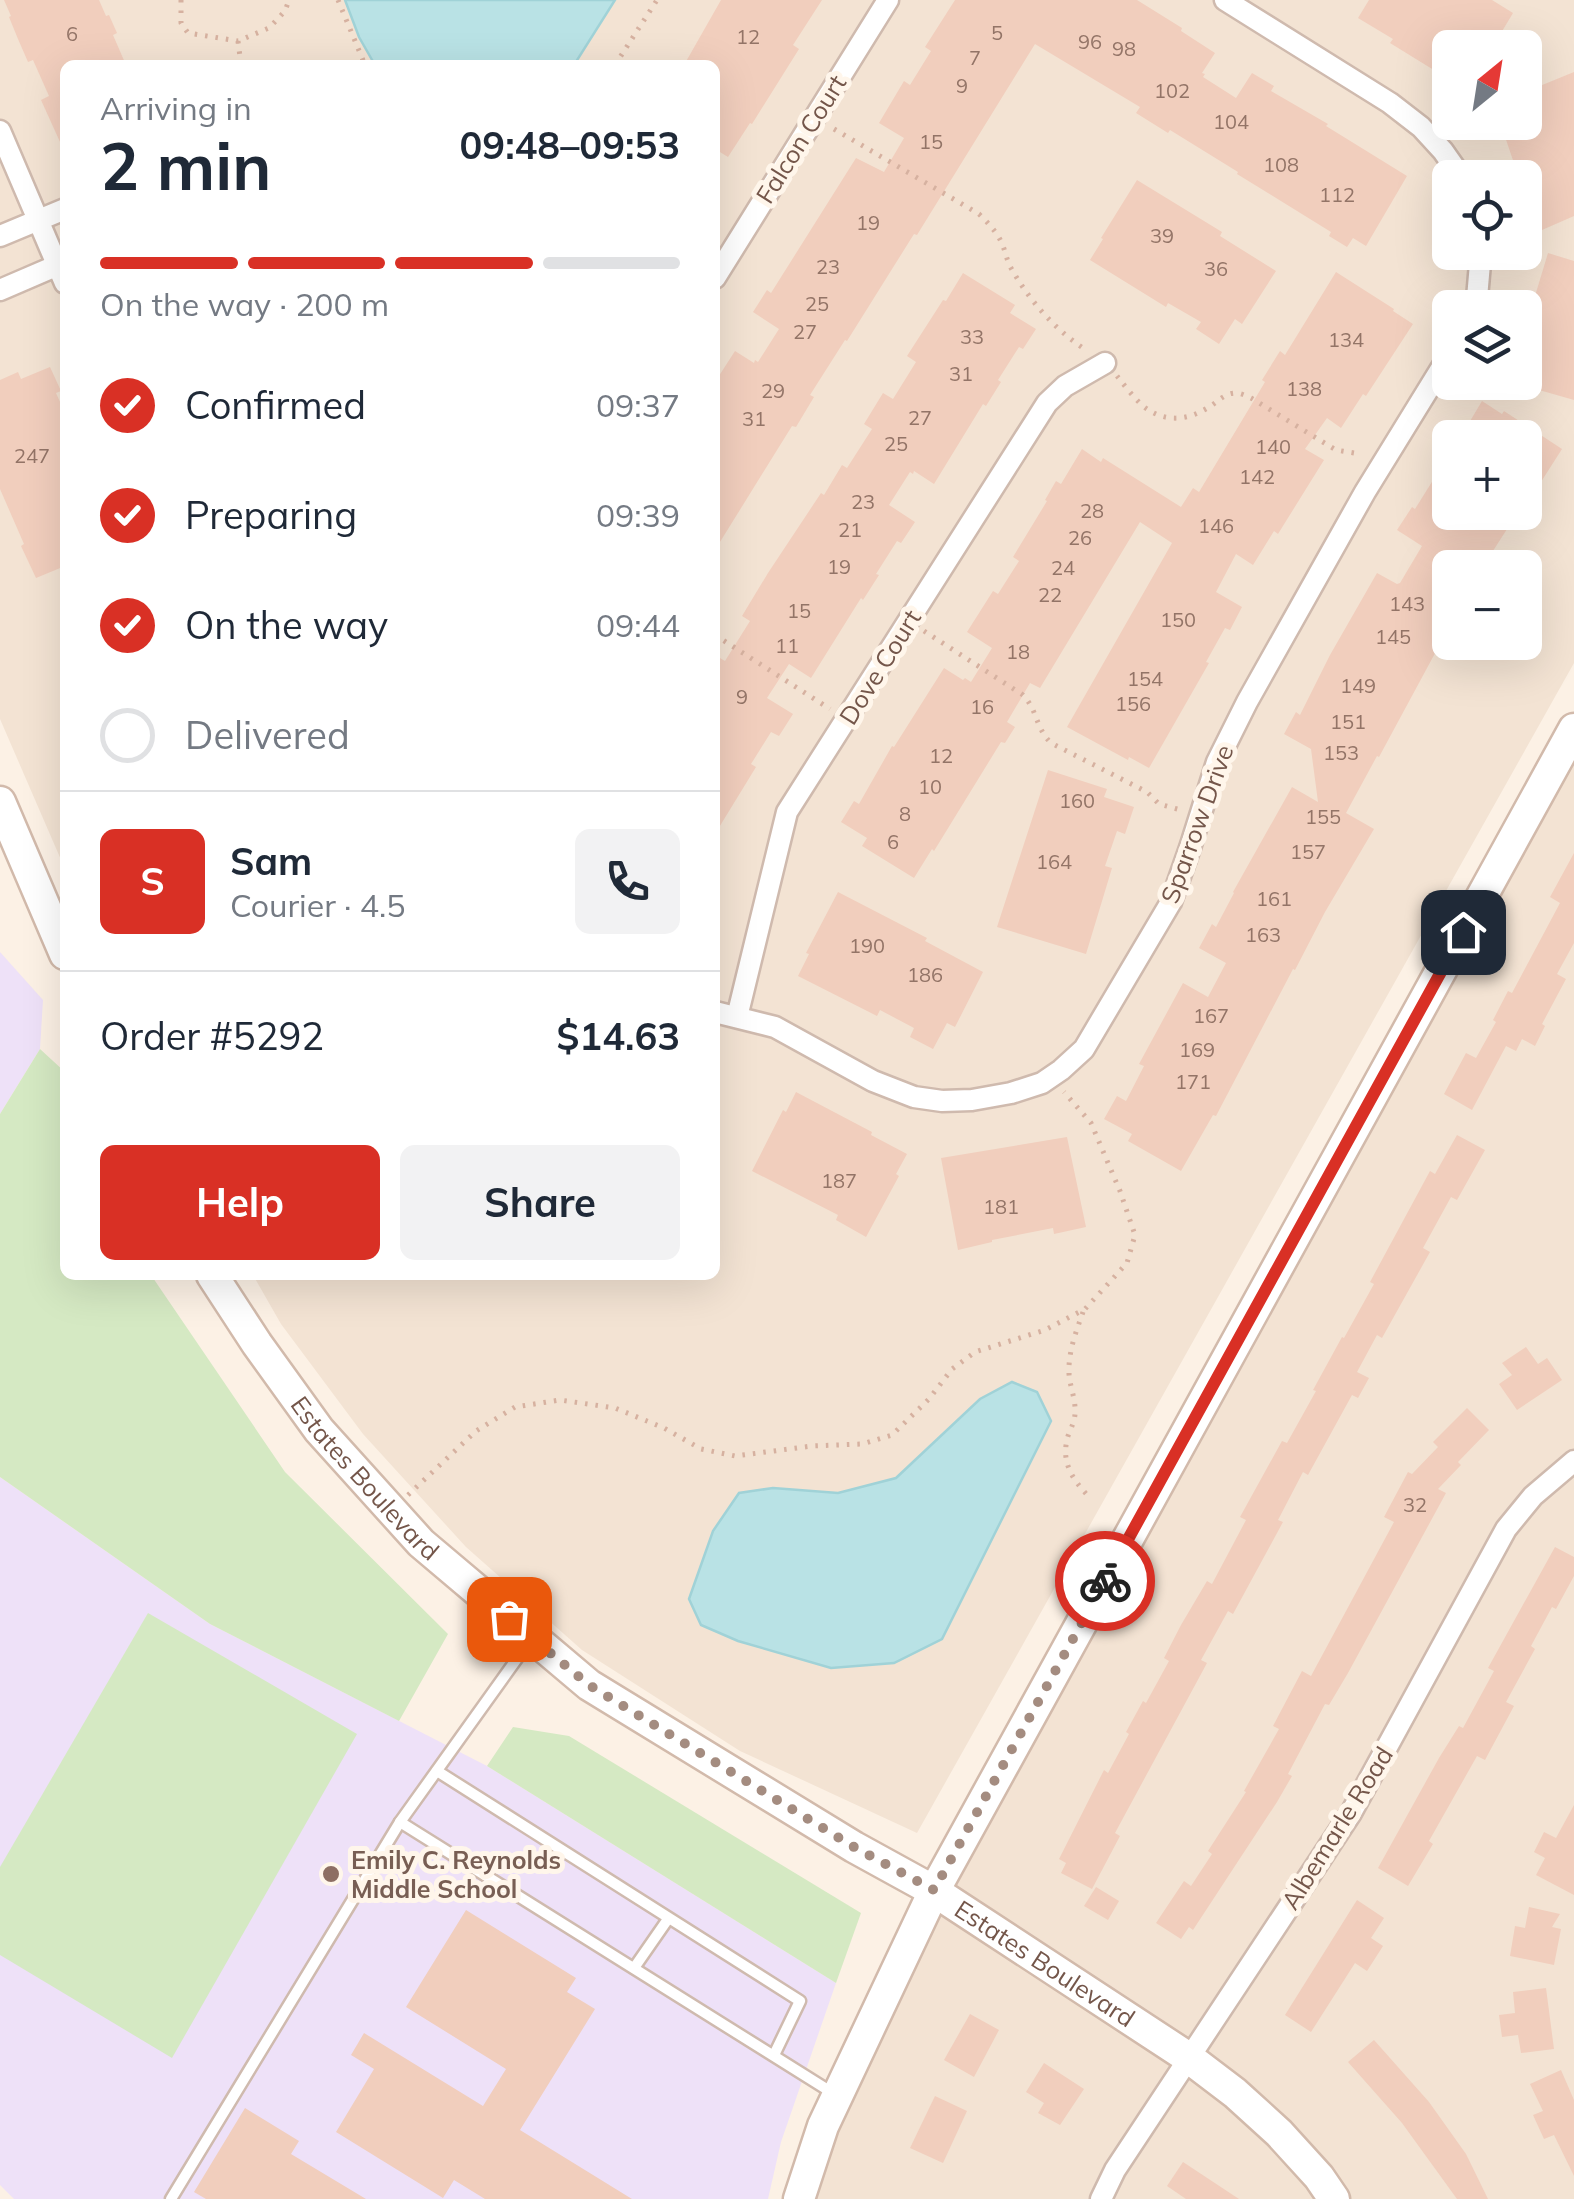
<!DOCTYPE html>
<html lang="en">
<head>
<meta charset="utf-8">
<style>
  body { margin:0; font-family:Mulish,sans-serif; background:#f2f2f3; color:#1f2937; height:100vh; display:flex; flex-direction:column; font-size:38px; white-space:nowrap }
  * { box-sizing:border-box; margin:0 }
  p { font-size:32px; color:#747a83 }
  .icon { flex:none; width:55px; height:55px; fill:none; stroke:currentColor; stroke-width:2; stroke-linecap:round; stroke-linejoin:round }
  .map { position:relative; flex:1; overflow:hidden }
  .side { position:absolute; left:60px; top:60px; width:660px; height:1220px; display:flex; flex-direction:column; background:#fff; border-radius:15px; box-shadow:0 10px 40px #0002 }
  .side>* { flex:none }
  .needle { width:65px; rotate:30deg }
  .controls { position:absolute; left:1432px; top:30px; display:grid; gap:20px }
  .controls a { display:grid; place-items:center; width:110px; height:110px; border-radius:15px; background:#fff; box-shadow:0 10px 40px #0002; font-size:50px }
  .pin { position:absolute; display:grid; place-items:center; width:85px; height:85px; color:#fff; margin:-42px; border-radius:20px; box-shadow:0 5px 15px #0006 }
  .courier { position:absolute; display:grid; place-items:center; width:100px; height:100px; margin:-50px; border:8px solid #d93025; border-radius:50%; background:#fff; color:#222; box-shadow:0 2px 12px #0007 }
  .headline em { font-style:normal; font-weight:700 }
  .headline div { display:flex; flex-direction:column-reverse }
  .headline { display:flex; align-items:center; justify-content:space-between; height:170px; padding:0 40px }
  h1 { font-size:65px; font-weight:700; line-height:75px }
  .bar { display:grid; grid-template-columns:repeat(4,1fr); gap:15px 10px; align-content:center; height:120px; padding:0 40px }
  .bar i { height:12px; border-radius:8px; background:#e0e1e3 }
  .bar .current { background:#d93025 }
  .bar p { grid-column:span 4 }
  .line { display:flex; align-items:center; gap:25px; padding:0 40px; border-top:2px solid #e0e1e3 }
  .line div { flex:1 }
  .round { display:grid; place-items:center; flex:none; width:105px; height:105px; border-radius:15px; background:#f2f2f3 }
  ol { padding:0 40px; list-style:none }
  li { display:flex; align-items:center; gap:30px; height:110px }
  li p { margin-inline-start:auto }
  li .icon { padding:10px; border-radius:50%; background:#d93025; color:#fff; stroke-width:4 }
  li:last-child { color:#747a83 }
  li i { width:55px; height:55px; border:5px solid #e0e1e3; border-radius:50% }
  .button { display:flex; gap:20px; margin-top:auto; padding:20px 40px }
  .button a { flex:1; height:115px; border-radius:15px; background:#d93025; color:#fff; font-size:40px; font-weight:700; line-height:115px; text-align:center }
  .button a+a { background:#f2f2f3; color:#1f2937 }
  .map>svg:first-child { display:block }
  .residential { fill:#f3e3d3; fill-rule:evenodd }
  .education { fill:#eee1f8 }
  .green { fill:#d5e9c3 }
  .water { fill:#b9e2e5; stroke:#a0d2d7; stroke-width:2.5 }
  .building { fill:#f1cebd }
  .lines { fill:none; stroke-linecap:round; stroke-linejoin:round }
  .lane-casing { stroke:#cfbaae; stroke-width:15 }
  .street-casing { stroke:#cfbaae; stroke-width:25 }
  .secondary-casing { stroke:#d2baab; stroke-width:35 }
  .path { stroke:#d6b1a0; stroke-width:5; stroke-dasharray:2.5 8; stroke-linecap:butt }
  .lane { stroke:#fff; stroke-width:10 }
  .street { stroke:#fff; stroke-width:20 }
  .secondary { stroke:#fff; stroke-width:30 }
  .done { stroke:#a48c80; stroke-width:10; stroke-dasharray:0 18 }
  .route { stroke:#d93025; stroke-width:12 }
  .education-dot { fill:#8d6e63; stroke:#fff6eb; stroke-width:4 }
  .labels { text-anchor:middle; stroke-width:10; stroke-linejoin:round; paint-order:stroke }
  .number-label { font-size:20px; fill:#937467 }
  .street-label { font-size:25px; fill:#74564a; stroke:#fff6eb }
  .education-label { font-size:25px; font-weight:bold; fill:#785e54; stroke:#fff6eb; text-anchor:start }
</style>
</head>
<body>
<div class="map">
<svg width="1574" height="2199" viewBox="0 0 1574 2199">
  <rect width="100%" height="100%" fill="#fcf1e5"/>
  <!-- residential -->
  <g class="residential">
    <path d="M0,0h1574v663l-657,1170 -177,-82 -158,-101 -116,-103 -103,-113 -82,-110 -28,-49h462v-1210h-650v804l-65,-150zM1450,48h75v74h-75zM1450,178h75v74h-75zM1450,308h75v74h-75zM1450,438h75v74h-75zM1450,568h75v74h-75z"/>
    <path d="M1574,729v1470h-775l24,-73z"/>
  </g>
  <!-- education -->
  <g class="education">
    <path d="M0,952l43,48 -3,49 -40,65z"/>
    <path d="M0,1477l210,147 277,142 349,217 -55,159 -13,57h-754l-14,-14z"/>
  </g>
  <!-- green -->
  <g class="green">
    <path d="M40,1049l25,23v203h86l134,197 163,162 -49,87 -189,-97 -210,-147v-363z"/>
    <path d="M148,1613l209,121 -185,324 -172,-103v-88z"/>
    <path d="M513,1727l56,9 292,177 -25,70 -349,-217z"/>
  </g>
  <!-- water -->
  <g class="water">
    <path d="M345,0h270l-41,65h-199l-16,-28z"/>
    <path d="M1012,1382l25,10 14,29 -109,218 -48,24 -63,5 -93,-27 -37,-16 -12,-26 24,-68 26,-38 34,-5 65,5 58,-15 84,-79z"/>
  </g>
  <!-- building -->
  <g class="building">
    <path d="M4,0h95l7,16 3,-1 8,18 -4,2 13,30h-61v88l-24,-53 8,-4 -16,-36 -5,2 -10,-23 -9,-22 2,-1z"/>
    <path d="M721,0h101l-29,45 6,4 -47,75 -2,-1 -22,34 -13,-8v-84h-31z"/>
    <path d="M955,0h182l45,28 -1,3 34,22 -13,20 3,1 -2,3 33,21 16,-25 22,13 -3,5 57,33 -2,2 81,50 -41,70 -13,-8 -6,9 -18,-11 2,-4 -94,-58 1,-2 -68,-42 -2,3 -32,-20 4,-6 -105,-63 -118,191 -3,-1 -67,107 -2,-1 -35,55 4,2 -18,30 -4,-1 -77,124v-168l20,-31 19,12 1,-3 3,2 21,-33 -26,-17 14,-22 4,3 85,-135 28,14 20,-34 -25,-15 25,-42 6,4 21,-34 -6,-4z"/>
    <path d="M1369,0h123l21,13 -21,35h-42v32l-60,-37 3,-4 -35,-21z"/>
    <path d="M1574,72v144l-32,14 -17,-39v-13h-6l-19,-56h25v-30z"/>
    <path d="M1137,180l85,52 -2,4 56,35 -34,53 -7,-5 -16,25 -23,-15 5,-7 -33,-19 -2,4 -76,-47 13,-21 -2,-1z"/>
    <path d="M1548,253l26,8v139l-49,-14v-69l7,-22 3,1z"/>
    <path d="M1336,272l58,37 -1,2 20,13 -47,72 -3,-2 -22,34 -14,-10 -22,31 19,11 -46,74 -4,-3 -21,34 -17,-11 -20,38 26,15 -12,23 -5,-2 -19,34 3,1 -60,105 -20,-11 -1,3 -61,-33 105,-184 -32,-21 -100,166 -10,-5 -23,39 8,5 -10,16 -4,-1 -67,109 -2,-2 -18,29 -52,-32 5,-8 -26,-16 13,-21 5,3 33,-58 2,1 50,-79 19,12 2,-2 6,4 21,-34 -25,-16 26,-41 5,3 21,-33 -6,-4 34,-56 -2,-1 11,-19 5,3 21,-35 19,13 2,-4 78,49 12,-19 6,4 66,-110 -3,-2 18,-29 5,4z"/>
    <path d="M963,273l52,32 -5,8 26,16 -13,20 -4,-2 -21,33 3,2 -15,24 -3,-2 -49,80 -20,-13 -1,3 -3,-2 -21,33 26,17 -14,21 -4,-2 -21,33 3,1 -16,25 -2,-2 -50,80 -22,-14 -22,34 26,16 -14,22 -8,-4 -20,32 5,3 -41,67v-179l10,6 25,-40 -8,-5 26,-43 53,-80 3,2 18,-30 5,3 25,-39 -8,-5 19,-31 10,6 23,-37 -9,-6 36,-56 3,1z"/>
    <path d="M50,367l11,24 -5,2 9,20v153l-29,12 -15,-32 3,-2 -24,-55v-109l18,-8 3,7z"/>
    <path d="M1482,401l20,13 2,-3 58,38 -37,58v-69h-65z"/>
    <path d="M1450,453v59h68l-36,56h-32v64l-7,14 -3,-2 -61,113 -2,-1 -31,57 28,16 -49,83 -30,58 -2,-1 -77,147 -3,-1 -32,56 -53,-30 4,-7 -28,-15 13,-23 9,5 18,-35 -5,-2 44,-81 25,14 18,-34 -27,-15 13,-24 4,3 18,-34 -1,-1 59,-105 26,15 -7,-53 -27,-15 12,-22 4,3 30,-60 47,-82 20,11 3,-1 22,-37 -25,-16 15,-23 3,2z"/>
    <path d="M1048,770l59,19 -3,8 30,10 -9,27 -8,-3 -12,35 7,2 -26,86 -89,-27z"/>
    <path d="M1574,853v90l-17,31 9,5 -24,45 3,2 -10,20 -13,-7 -6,12 -10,-5 -34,64 -28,-16 22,-41 10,5 20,-36 -3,-2 15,-29 4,2 48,-90 -10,-6z"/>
    <path d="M838,892l89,46 -2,3 58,31 -28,55 -8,-4 -14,26 -23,-12 4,-9 -34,-18 -3,6 -79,-40 11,-22 -3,-1z"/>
    <path d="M796,1092l76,40 -1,3 36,19 -11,20 3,2 -33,61 -30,-17 2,-5 -86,-44 31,-61 3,2z"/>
    <path d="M1457,1135l28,15 -28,50 -6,-3 -28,51 7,4 -48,86 -5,-3 -20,37 12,6 -11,20 -6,-3 -44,80 -5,-3 -25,48 5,2 -50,92 -5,-3 -27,49 6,3 -92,170 5,3 -28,53 -31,-16 5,-10 -7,-4 45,-89 4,3 21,-39 -3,-2 17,-31 3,2 23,-42 -5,-3 17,-33 26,-44 5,3 34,-64 -6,-3 42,-76 5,2 29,-52 -3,-1 29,-53 2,1 30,-54 -4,-2 60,-111 5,3z"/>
    <path d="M1067,1137l19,90 -32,7 -1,-6 -61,12v2l-34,8 -17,-92z"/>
    <path d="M1526,1347l12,17 9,-6 15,22 -45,30 -18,-26 13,-9 -10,-12z"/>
    <path d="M1467,1408l22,22 -31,32 3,3 -23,24 8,4 -98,180 -19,32 -4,-1 -37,70 4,2 -15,26 -84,128 -4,-3 -8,12 -25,-16 28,-42 7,5 21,-32 -4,-3 38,-59 -2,-1 35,-62 -6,-3 29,-55 9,5 83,-154 -10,-5 24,-45 4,2 26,-27 -5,-5z"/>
    <path d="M1555,1547l19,10v19l-18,33 -4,-2 -21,39 4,3 -29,53 8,4 -29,54 -8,-4 -48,85 4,3 -25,42 -30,-18 61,-110 20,-32 4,2 31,-57 -6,-3z"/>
    <path d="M1574,1805v90l-38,-20 9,-17 -11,-6 10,-20 12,6z"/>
    <path d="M1096,1887l23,14 -11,19 -24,-14z"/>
    <path d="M1357,1900l27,18 -13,20 12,8 -16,25 -12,-8 -44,69 -26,-17z"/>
    <path d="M1529,1907l31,7 -8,13 9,2 -7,36 -44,-9 5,-30 10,2z"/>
    <path d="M466,1910l110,68 -9,14 28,17 -75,121 112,69h-147l-31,-19 -11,18 -107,-66 38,-63 -23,-14 13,-22 119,73 23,-37 -100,-62z"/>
    <path d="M1546,1988l8,61 -33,4 -3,-18 -16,2 -3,-22 16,-2 -2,-21z"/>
    <path d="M970,2014l29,16 -25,47 -30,-17z"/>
    <path d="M1374,2040l55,62 37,52 22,45h-31l-55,-76 -54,-61z"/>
    <path d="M1044,2063l40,26 -24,36 -22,-12 6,-10 -18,-11z"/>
    <path d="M1561,2070l13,30v76l-20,-41 -10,4 -11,-24 10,-4 -13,-27z"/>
    <path d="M935,2096l32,15 -24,52 -33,-15z"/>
    <path d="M245,2108l54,33 -8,13 75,45h-160l-12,-7z"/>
    <path d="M1183,2162l56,37h-53l-19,-13z"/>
  </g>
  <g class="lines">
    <!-- lane casing -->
    <g class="lane-casing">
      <g id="lane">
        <path d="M437,1771l363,230 -26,54"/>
        <path d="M400,1822l436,273"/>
        <path d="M634,1968l34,-49"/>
        <path d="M171,2199l229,-377 131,-183"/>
      </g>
    </g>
    <!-- street casing -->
    <g class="street-casing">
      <g id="street">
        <path d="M1225,0l165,103 31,24 22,24 19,27"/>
        <path d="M0,131l65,152"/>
        <path d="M0,236l65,-27"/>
        <path d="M715,278l173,-278"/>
        <path d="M0,290l65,-28"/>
        <path d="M1474,308l3,-10 4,-46"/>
        <path d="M715,1012l60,15 98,54 41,16 28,4 30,-1 39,-7 31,-10 19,-13 23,-21 87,-147 19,-54 27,-86 30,-60 118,-210 85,-138"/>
        <path d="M737,1017l50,-205 260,-409 18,-17 40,-23"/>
        <path d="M1101,2199l14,-29 236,-357 155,-284 27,-33 41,-35"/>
      </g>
    </g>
    <!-- secondary casing -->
    <g class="secondary-casing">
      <g id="secondary">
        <path d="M0,802l65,152"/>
        <path id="s1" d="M212,1275l45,69 62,86 102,113 168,142 265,162 80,44 255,167 46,35 44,40 40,44 15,22"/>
        <path d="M799,2199l24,-73 111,-235 640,-1162"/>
      </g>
    </g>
    <!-- path -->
    <g class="path">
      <path d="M181,0v23l7,10 50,8 31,-13 16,-17 4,-11"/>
      <path d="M338,0l27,65"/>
      <path d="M238,41l3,24"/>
      <path d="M615,65l42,-65"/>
      <path d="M834,129l145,85c10,10 19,19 24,32 3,8 4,15 8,22 18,32 44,62 75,82"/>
      <path d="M1117,376c8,10 17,22 26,30 21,17 44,15 66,1 9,-5 15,-14 27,-14 4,0 11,3 15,5l85,52 18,3 6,4"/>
      <path d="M715,593l3,16 -3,8"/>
      <path d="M924,631l99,64c15,16 12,32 28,48l96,49 12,12 22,6"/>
      <path d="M715,635l115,74"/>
      <path d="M1083,1312c-7,20 -15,40 -14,62 1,13 7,26 6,39 0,8 -4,15 -7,23 -8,27 5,44 23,63"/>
      <path d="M408,1495l68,-64 39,-24 45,-7 55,8 49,20 37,21 34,7 77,-10 50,-2 30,-9 37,-36 23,-30 23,-17 70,-22 40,-21 42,-46 8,-28 -15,-44 -29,-68 -27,-31"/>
    </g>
    <!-- lane -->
    <use href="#lane" class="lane"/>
    <!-- street -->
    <use href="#street" class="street"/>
    <!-- secondary -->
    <use href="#secondary" class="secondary"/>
  </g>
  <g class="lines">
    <!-- done -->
    <path class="done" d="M509,1619l80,66 265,162 80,43 171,-309"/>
    <!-- route -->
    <path class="route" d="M1105,1581l358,-649"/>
  </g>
  <!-- markers -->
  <circle class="education-dot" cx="331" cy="1874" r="10"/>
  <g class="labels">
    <!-- number labels -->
    <g class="number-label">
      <text x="997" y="40">5</text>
      <text x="72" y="41">6</text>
      <text x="748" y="44">12</text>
      <text x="1090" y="49">96</text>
      <text x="1124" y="56">98</text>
      <text x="975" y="65">7</text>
      <text x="962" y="93">9</text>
      <text x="1172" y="98">102</text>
      <text x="1231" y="129">104</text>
      <text x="931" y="149">15</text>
      <text x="1281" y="172">108</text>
      <text x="1337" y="202">112</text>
      <text x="868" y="230">19</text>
      <text x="1162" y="243">39</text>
      <text x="828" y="274">23</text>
      <text x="1216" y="276">36</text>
      <text x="817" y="311">25</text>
      <text x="805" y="339">27</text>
      <text x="972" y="344">33</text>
      <text x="1346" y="347">134</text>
      <text x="961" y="381">31</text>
      <text x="1304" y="396">138</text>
      <text x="773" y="398">29</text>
      <text x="920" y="425">27</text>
      <text x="754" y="426">31</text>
      <text x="896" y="451">25</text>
      <text x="1273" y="454">140</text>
      <text x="32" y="463">247</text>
      <text x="1257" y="484">142</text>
      <text x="863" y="509">23</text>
      <text x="1092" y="518">28</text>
      <text x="1216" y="533">146</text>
      <text x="850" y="537">21</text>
      <text x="1080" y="545">26</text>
      <text x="839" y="574">19</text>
      <text x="1063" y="575">24</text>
      <text x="1050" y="602">22</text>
      <text x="1407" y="611">143</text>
      <text x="799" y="618">15</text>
      <text x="1178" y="627">150</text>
      <text x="1393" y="644">145</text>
      <text x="787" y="653">11</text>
      <text x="1018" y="659">18</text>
      <text x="1145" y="686">154</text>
      <text x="1358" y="693">149</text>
      <text x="742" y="704">9</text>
      <text x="1133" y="711">156</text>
      <text x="982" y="714">16</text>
      <text x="1348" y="729">151</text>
      <text x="1341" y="760">153</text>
      <text x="941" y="763">12</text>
      <text x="930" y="794">10</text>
      <text x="1077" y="808">160</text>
      <text x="905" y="821">8</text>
      <text x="1323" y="824">155</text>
      <text x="893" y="849">6</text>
      <text x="1308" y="859">157</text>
      <text x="1054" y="869">164</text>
      <text x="1274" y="906">161</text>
      <text x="1263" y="942">163</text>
      <text x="867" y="953">190</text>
      <text x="925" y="982">186</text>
      <text x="1211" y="1023">167</text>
      <text x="1197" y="1057">169</text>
      <text x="1193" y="1089">171</text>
      <text x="839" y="1188">187</text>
      <text x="1001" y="1214">181</text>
      <text x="1415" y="1512">32</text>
    </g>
    <!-- street labels -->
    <g class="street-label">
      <text transform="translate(801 139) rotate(-58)" y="9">Falcon Court</text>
      <text transform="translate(880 667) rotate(-58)" y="9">Dove Court</text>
      <text transform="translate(1197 824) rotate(-70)" y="9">Sparrow Drive</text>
      <text dy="9" stroke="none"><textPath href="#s1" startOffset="255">Estates Boulevard</textPath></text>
      <text transform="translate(1337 1828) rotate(-58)" y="9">Albemarle Road</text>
      <text dy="9" stroke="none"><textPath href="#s1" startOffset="1095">Estates Boulevard</textPath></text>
    </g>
    <!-- education labels -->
    <g class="education-label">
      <text x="351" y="1869">Emily C. Reynolds<tspan x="351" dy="29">Middle School</tspan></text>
    </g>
  </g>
</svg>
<div class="controls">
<a><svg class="needle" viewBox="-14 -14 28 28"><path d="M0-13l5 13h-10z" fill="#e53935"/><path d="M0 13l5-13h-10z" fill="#747a83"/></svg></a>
<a><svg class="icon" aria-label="locate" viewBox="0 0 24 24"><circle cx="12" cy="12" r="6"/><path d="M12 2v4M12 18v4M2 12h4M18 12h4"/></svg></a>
<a><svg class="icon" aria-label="layers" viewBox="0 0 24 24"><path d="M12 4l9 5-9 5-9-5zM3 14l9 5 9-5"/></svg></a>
<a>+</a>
<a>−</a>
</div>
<div class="pin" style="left:509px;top:1619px;background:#ea580c"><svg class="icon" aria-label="bag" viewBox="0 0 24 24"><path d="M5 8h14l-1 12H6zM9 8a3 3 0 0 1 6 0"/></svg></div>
<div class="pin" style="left:1463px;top:932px;background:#1f2937"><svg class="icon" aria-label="home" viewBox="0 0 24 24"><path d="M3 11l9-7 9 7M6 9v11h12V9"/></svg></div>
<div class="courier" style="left:1105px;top:1581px"><svg class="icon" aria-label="bike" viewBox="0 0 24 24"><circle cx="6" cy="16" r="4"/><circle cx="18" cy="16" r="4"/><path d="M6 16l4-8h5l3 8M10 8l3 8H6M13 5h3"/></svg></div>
<section class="side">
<div class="headline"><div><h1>2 min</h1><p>Arriving in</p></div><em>09:48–09:53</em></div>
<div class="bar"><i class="current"></i><i class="current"></i><i class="current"></i><i></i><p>On the way · 200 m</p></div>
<ol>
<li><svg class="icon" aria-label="check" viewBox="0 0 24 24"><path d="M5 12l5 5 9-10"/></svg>Confirmed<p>09:37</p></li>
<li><svg class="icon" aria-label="check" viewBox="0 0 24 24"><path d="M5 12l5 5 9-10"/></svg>Preparing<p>09:39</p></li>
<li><svg class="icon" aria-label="check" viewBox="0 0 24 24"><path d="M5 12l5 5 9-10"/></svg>On the way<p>09:44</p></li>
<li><i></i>Delivered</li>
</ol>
<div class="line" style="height:180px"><b class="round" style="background:#d93025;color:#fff">S</b><div><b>Sam</b><p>Courier · 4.5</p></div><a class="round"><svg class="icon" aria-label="phone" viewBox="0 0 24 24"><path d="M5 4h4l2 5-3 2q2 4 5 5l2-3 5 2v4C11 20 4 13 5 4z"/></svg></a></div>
<div class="line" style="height:130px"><div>Order #5292</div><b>$14.63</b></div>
<div class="button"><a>Help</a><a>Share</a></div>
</section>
</div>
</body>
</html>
